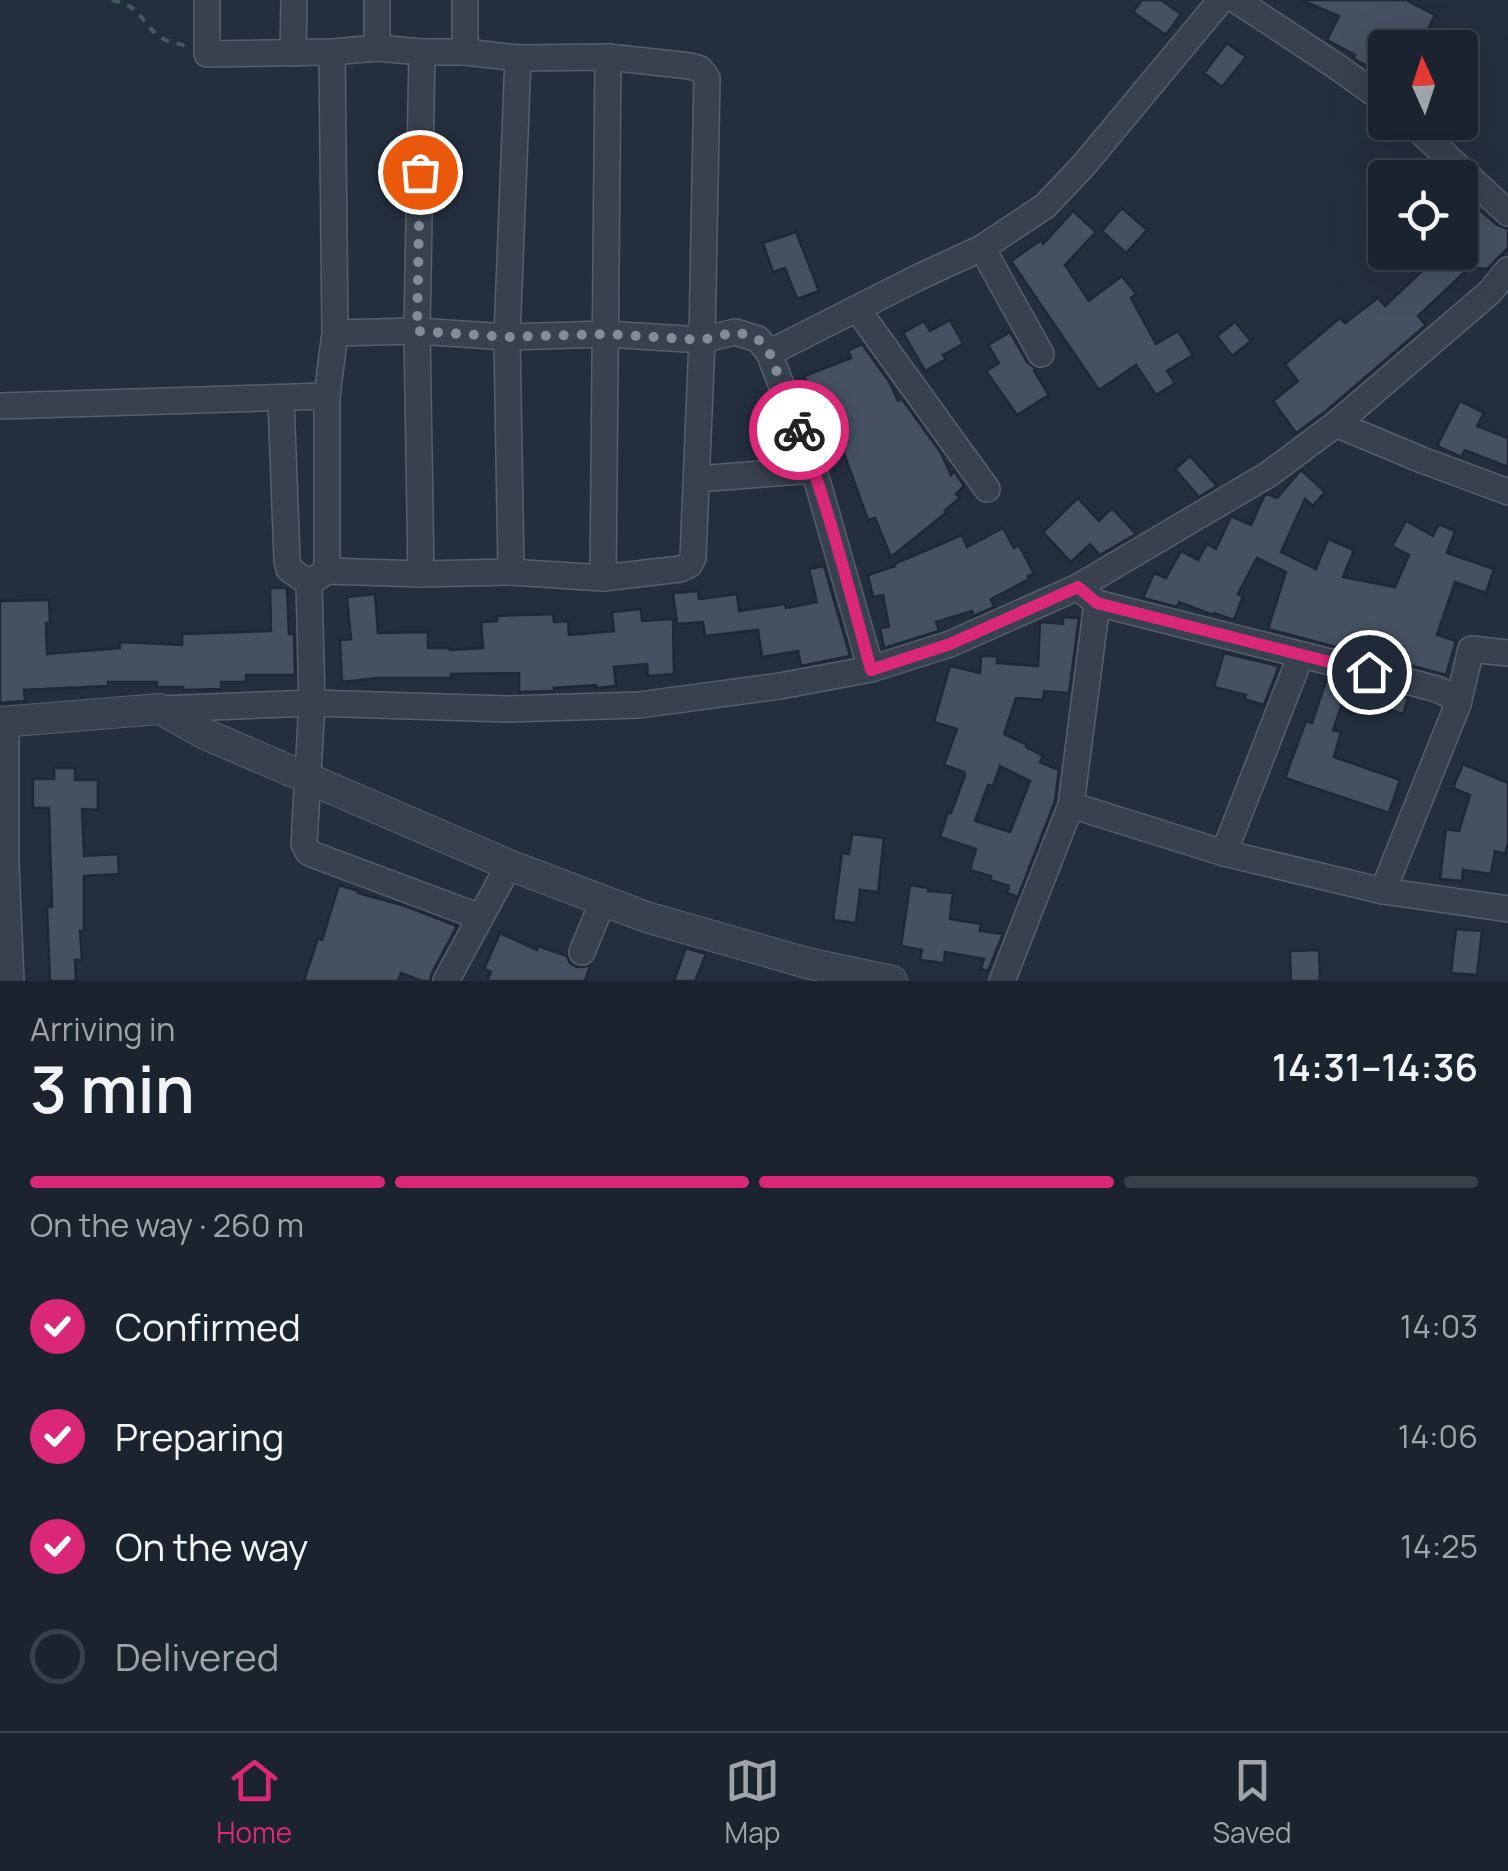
<!DOCTYPE html>
<html lang="en">
<head>
<meta charset="utf-8">
<style>
  body { margin:0; font-family:Manrope,sans-serif; background:#282f3a; color:#f1f3f6; height:100vh; display:flex; flex-direction:column; font-size:38px; white-space:nowrap }
  * { box-sizing:border-box; margin:0 }
  p { font-size:32px; color:#a0a4aa }
  .icon { flex:none; width:55px; height:55px; fill:none; stroke:currentColor; stroke-width:2; stroke-linecap:round; stroke-linejoin:round }
  .map { position:relative; height:981px; overflow:hidden }
  .sheet { display:flex; flex-direction:column; background:#1b232e; flex:1 }
  .sheet>* { flex:none }
  .needle { width:65px; rotate:357deg }
  .fabs { position:absolute; left:1368px; top:30px; display:grid; gap:20px }
  .fabs a { display:grid; place-items:center; width:110px; height:110px; border-radius:10px; background:#1b232e; box-shadow:0 10px 40px #0002,0 0 0 2px #39404a; font-size:50px }
  .pin { position:absolute; display:grid; place-items:center; width:85px; height:85px; color:#fff; margin:-42px; border:5px solid #fff; border-radius:50%; box-shadow:0 2px 10px #0007 }
  .courier { position:absolute; display:grid; place-items:center; width:100px; height:100px; margin:-50px; border:8px solid #db2777; border-radius:50%; background:#fff; color:#222; box-shadow:0 2px 12px #0007 }
  .overview em { font-style:normal; font-weight:600 }
  .overview div { display:flex; flex-direction:column-reverse }
  .overview { display:flex; align-items:center; justify-content:space-between; height:170px; padding:0 30px }
  h1 { font-size:65px; font-weight:600; line-height:75px }
  .bar { display:grid; grid-template-columns:repeat(4,1fr); gap:15px 10px; align-content:center; height:120px; padding:0 30px }
  .bar i { height:12px; border-radius:8px; background:#39404a }
  .bar .selected { background:#db2777 }
  .bar p { grid-column:span 4 }
  ol { padding:0 30px; list-style:none }
  li { display:flex; align-items:center; gap:30px; height:110px }
  li p { margin-inline-start:auto }
  li .icon { padding:10px; border-radius:50%; background:#db2777; color:#fff; stroke-width:4 }
  li:last-child { color:#a0a4aa }
  li i { width:55px; height:55px; border:5px solid #39404a; border-radius:50% }
  .menu { display:flex; justify-content:space-around; align-items:center; height:140px; border-top:2px solid #39404a; background:#1b232e; font-size:28px; color:#a0a4aa }
  .menu a { display:grid; justify-items:center; gap:5px }
  .menu .selected { color:#db2777 }
  .map>svg:first-child { display:block }
  .building { fill:#455162; stroke:#1f2835; stroke-width:2.5; fill-rule:evenodd }
  .lines { fill:none; stroke-linecap:round; stroke-linejoin:round }
  .minor-casing { stroke:#565f6c; stroke-width:28 }
  .tertiary-casing { stroke:#565f6c; stroke-width:32 }
  .path { stroke:#44595c; stroke-width:4; stroke-dasharray:8 8; stroke-linecap:butt }
  .minor { stroke:#38414e; stroke-width:25 }
  .tertiary { stroke:#38414e; stroke-width:30 }
  .done { stroke:#828b98; stroke-width:10; stroke-dasharray:0 18 }
  .route { stroke:#db2777; stroke-width:12 }
</style>
</head>
<body>
<div class="map">
<svg width="1508" height="981" viewBox="0 0 1508 981">
  <rect width="100%" height="100%" fill="#242f3e"/>
  <!-- building -->
  <g class="building">
    <path d="M1142,0h19l20,14 -15,21 -33,-23z"/>
    <path d="M1301,0h105l29,15 -16,33h-34v26l-26,-12 -6,-4 2,-3 -28,-15 12,-24z"/>
    <path d="M1227,43l19,14 -24,30 -18,-14z"/>
    <path d="M1460,193l37,32 11,4v19l-21,21 -17,-2 -52,49 8,9 -100,86 -30,22 -23,-32 25,-20 -13,-17 55,-46 5,5 33,-25 7,8 57,-54h18z"/>
    <path d="M1122,208l25,22 -21,23 -24,-22z"/>
    <path d="M1073,211l23,21 -31,33 24,36 33,-25 14,18 -5,4 25,46 22,-13 15,24 -26,16 8,12 -19,12 -20,-30 -37,25 -88,-129 30,-21 2,4z"/>
    <path d="M796,232l23,59 -22,8 -12,-31 -12,4 -10,-29z"/>
    <path d="M950,320l13,24 -20,11 3,4 -21,12 -22,-38 21,-12 6,10z"/>
    <path d="M1235,322l16,19 -19,15 -15,-20z"/>
    <path d="M1010,332l17,30 9,7 -2,2 15,24 -32,20 -31,-44 13,-8 -11,-18z"/>
    <path d="M862,344l28,39 8,18 4,-2 39,54 10,22 3,-4 10,15 -8,8 4,4 -15,12 2,2 -56,45 -16,-39 -7,2 -31,-86 -8,4 -25,-62 47,-18 -3,-7z"/>
    <path d="M1460,401l24,12 -7,13 31,12v29l-43,-17 -4,7 -24,-11z"/>
    <path d="M1190,456l27,30 -18,11 -24,-28z"/>
    <path d="M1301,470l24,22 -12,14 -8,-7 -24,53 35,17 12,-30 26,11 -11,27 52,10 14,-32 -17,-9 14,-25 27,15 6,-12 16,7 -8,22 47,16 -8,24 -31,-11 -18,53 19,6 -10,34 -48,-13 5,-15 -34,-12 -2,13 -26,-4 -1,4 -72,-19 18,-57 -29,-14 -19,36 5,2 -9,24 -20,-7 -1,2 -34,-13 -2,5 -34,-9 11,-25 12,5 15,-27 17,9 9,-16 9,5 15,-33 20,9 13,-29 3,-2 10,4z"/>
    <path d="M1078,498l21,23 13,-13 24,26 -36,21 -10,-11 -19,18 -28,-30z"/>
    <path d="M1003,528l11,20 5,-3 15,29 -6,2 1,3 -38,20 3,8 -20,9 -2,-5 -36,11 3,9 -55,17 -4,-20 9,-1 -6,-32 -10,2 -5,-22 27,-9 -1,-2 68,-29 5,12z"/>
    <path d="M824,566l26,90 -49,10 -3,-15 -36,6 -4,-27 -53,6 -2,-14 -26,2 -4,-31 25,-2 1,8 38,-5 2,17 46,-7 1,4 31,-6 -8,-33z"/>
    <path d="M270,588h17l2,46h5l1,41h-49v7h-25v7l-38,1v-3h-26v-5h-49v4l-84,4 1,11 -25,2v-102l49,-1 1,23h-4l1,31 73,-6v-6l62,3v-11l89,-3z"/>
    <path d="M375,594l3,39 50,-1v16h22v2l33,-2 -2,-26 16,-1v-5l56,-2 1,8 14,-1 1,14 45,-4 -2,-19 29,-3 1,12 31,-2 1,55 -26,2 -1,-12 -33,3 2,19 -20,2v-3l-42,3v3l-35,1v-19l-68,1v4h-73l-36,4 -2,-42 11,-1 -4,-42z"/>
    <path d="M1063,617l16,1 -10,75 -25,-2 -1,9 -27,-2 -12,36 23,11 -1,2 17,9 -3,6 19,8 -4,31 -37,96 -11,-4 2,-7 -19,-6 1,-4 -21,-6 6,-21 -36,-12 8,-25 3,1 14,-37 -1,-4 -20,-7 13,-36 -23,-7 16,-56 30,7 1,-17h16v7l41,3 2,-44 23,2zM1000,766l30,15 -20,51 -35,-11 13,-36 5,1z"/>
    <path d="M1224,653l55,13 -15,39 -20,-6 2,-4 -32,-8z"/>
    <path d="M1327,678l22,6 -16,46 8,2 -7,25 66,23 -11,33 -104,-35 21,-57 6,2z"/>
    <path d="M1364,687l44,11 -5,16 -43,-14z"/>
    <path d="M1463,764l45,19v60l-3,11 -10,-3 -4,23 -28,-4 -1,11 -22,-2 6,-50 13,2 11,-36 -17,-7z"/>
    <path d="M54,768h21v12h23v30l-16,-1 2,47 34,-2 1,20 -35,2v55h-4l2,29h-7l1,21h-26l-3,-74h5l-3,-99h-16v-29h21z"/>
    <path d="M852,834l32,4 -6,54 -18,-2 -4,33 -23,-3 9,-67 7,1z"/>
    <path d="M339,885l19,6v2l47,13 52,20 -25,47 -2,8h-8l-21,-8 -3,8h-94l14,-43 4,2z"/>
    <path d="M910,885l18,3v3l25,2 -3,26 31,5 -1,7 23,3 -15,37 -7,-2 3,-10 -39,-7 -1,11 -24,-3 2,-10 -21,-4z"/>
    <path d="M1456,929l26,2 -5,44 -26,-2z"/>
    <path d="M500,933l37,17 1,-4 29,10 3,7 7,4 13,-1 -5,15h-98l4,-9 -7,-3z"/>
    <path d="M686,948l20,6 -11,27h-21z"/>
    <path d="M1319,950l1,31h-29l-1,-30z"/>
  </g>
  <g class="lines">
    <!-- minor casing -->
    <g class="minor-casing">
      <g id="minor">
        <path d="M207,0v54l125,-2 45,-4 45,4h43l53,6 90,-1 82,9 10,3 7,9 -5,262 -9,218 -4,7 -9,4 -77,9 -92,-6 -90,2 -94,-3"/>
        <path d="M377,0v48"/>
        <path d="M1236,0l100,66 49,35"/>
        <path d="M465,52v-52"/>
        <path d="M293,53l1,-53"/>
        <path d="M1410,122l98,91"/>
        <path d="M982,248l59,106"/>
        <path d="M857,309l130,180"/>
        <path d="M335,333l82,-2 90,6 99,-3 96,6 33,-8 23,7 11,14 45,117 57,199"/>
        <path d="M769,353l150,-76 63,-29 63,-42 38,-40 138,-166"/>
        <path d="M281,399l6,161 2,9 20,14"/>
        <path d="M0,406l327,-10"/>
        <path d="M1336,424l86,36 86,32"/>
        <path d="M697,479l117,-9"/>
        <path d="M511,572l-4,-235 11,-279"/>
        <path d="M421,574l-4,-243 5,-279"/>
        <path d="M603,578l5,-521"/>
        <path d="M309,583l18,-12v-175l8,-63 -3,-281"/>
        <path d="M309,583l3,120 -8,141 4,8 6,3 166,62"/>
        <path d="M1078,587l19,16 340,86 12,6 9,9 -75,187"/>
        <path d="M1458,704l13,-55 37,4"/>
        <path d="M160,709l152,-6 195,6 132,-4 141,-19 91,-17 79,-25 128,-57 191,-113 67,-50 154,-132 18,-22"/>
        <path d="M6,721v144l5,116"/>
        <path d="M1071,805l153,48 159,38 125,18"/>
        <path d="M1224,853l77,-198"/>
        <path d="M582,952l21,-51"/>
        <path d="M446,981l63,-116"/>
        <path d="M1002,981l69,-176 26,-202"/>
      </g>
    </g>
    <!-- tertiary casing -->
    <g class="tertiary-casing">
      <path id="tertiary" d="M0,722l160,-13 45,25 304,131 137,52 161,46 85,18"/>
    </g>
    <!-- path -->
    <path class="path" d="M112,0c30,8 25,16 44,34 7,7 20,9 30,12"/>
    <!-- minor -->
    <use href="#minor" class="minor"/>
    <!-- tertiary -->
    <use href="#tertiary" class="tertiary"/>
  </g>
  <g class="lines">
    <!-- done -->
    <path class="done" d="M420,172l-3,159 90,6 99,-3 96,6 33,-8 9,2 14,5 12,15 29,76"/>
    <!-- route -->
    <path class="route" d="M799,430c30,78 50,159 72,240l79,-26 128,-57 19,16 272,69"/>
  </g>
</svg>
<div class="fabs">
<a><svg class="needle" viewBox="-14 -14 28 28"><path d="M0-13l5 13h-10z" fill="#e53935"/><path d="M0 13l5-13h-10z" fill="#a0a4aa"/></svg></a>
<a><svg class="icon" aria-label="locate" viewBox="0 0 24 24"><circle cx="12" cy="12" r="6"/><path d="M12 2v4M12 18v4M2 12h4M18 12h4"/></svg></a>
</div>
<div class="pin" style="left:420px;top:172px;background:#ea580c"><svg class="icon" aria-label="bag" viewBox="0 0 24 24"><path d="M5 8h14l-1 12H6zM9 8a3 3 0 0 1 6 0"/></svg></div>
<div class="pin" style="left:1369px;top:672px;background:#1f2937"><svg class="icon" aria-label="home" viewBox="0 0 24 24"><path d="M3 11l9-7 9 7M6 9v11h12V9"/></svg></div>
<div class="courier" style="left:799px;top:430px"><svg class="icon" aria-label="bike" viewBox="0 0 24 24"><circle cx="6" cy="16" r="4"/><circle cx="18" cy="16" r="4"/><path d="M6 16l4-8h5l3 8M10 8l3 8H6M13 5h3"/></svg></div>
</div>
<section class="sheet">
<div class="overview"><div><h1>3 min</h1><p>Arriving in</p></div><em>14:31–14:36</em></div>
<div class="bar"><i class="selected"></i><i class="selected"></i><i class="selected"></i><i></i><p>On the way · 260 m</p></div>
<ol>
<li><svg class="icon" aria-label="check" viewBox="0 0 24 24"><path d="M5 12l5 5 9-10"/></svg>Confirmed<p>14:03</p></li>
<li><svg class="icon" aria-label="check" viewBox="0 0 24 24"><path d="M5 12l5 5 9-10"/></svg>Preparing<p>14:06</p></li>
<li><svg class="icon" aria-label="check" viewBox="0 0 24 24"><path d="M5 12l5 5 9-10"/></svg>On the way<p>14:25</p></li>
<li><i></i>Delivered</li>
</ol>
</section>
<nav class="menu">
<a class="selected"><svg class="icon" aria-label="home" viewBox="0 0 24 24"><path d="M3 11l9-7 9 7M6 9v11h12V9"/></svg>Home</a>
<a><svg class="icon" aria-label="map" viewBox="0 0 24 24"><path d="M3 6l6-2 6 2 6-2v14l-6 2-6-2-6 2zM9 4v14M15 6v14"/></svg>Map</a>
<a><svg class="icon" aria-label="saved" viewBox="0 0 24 24"><path d="M7 4h10v16l-5-4-5 4z"/></svg>Saved</a>
</nav>
</body>
</html>
